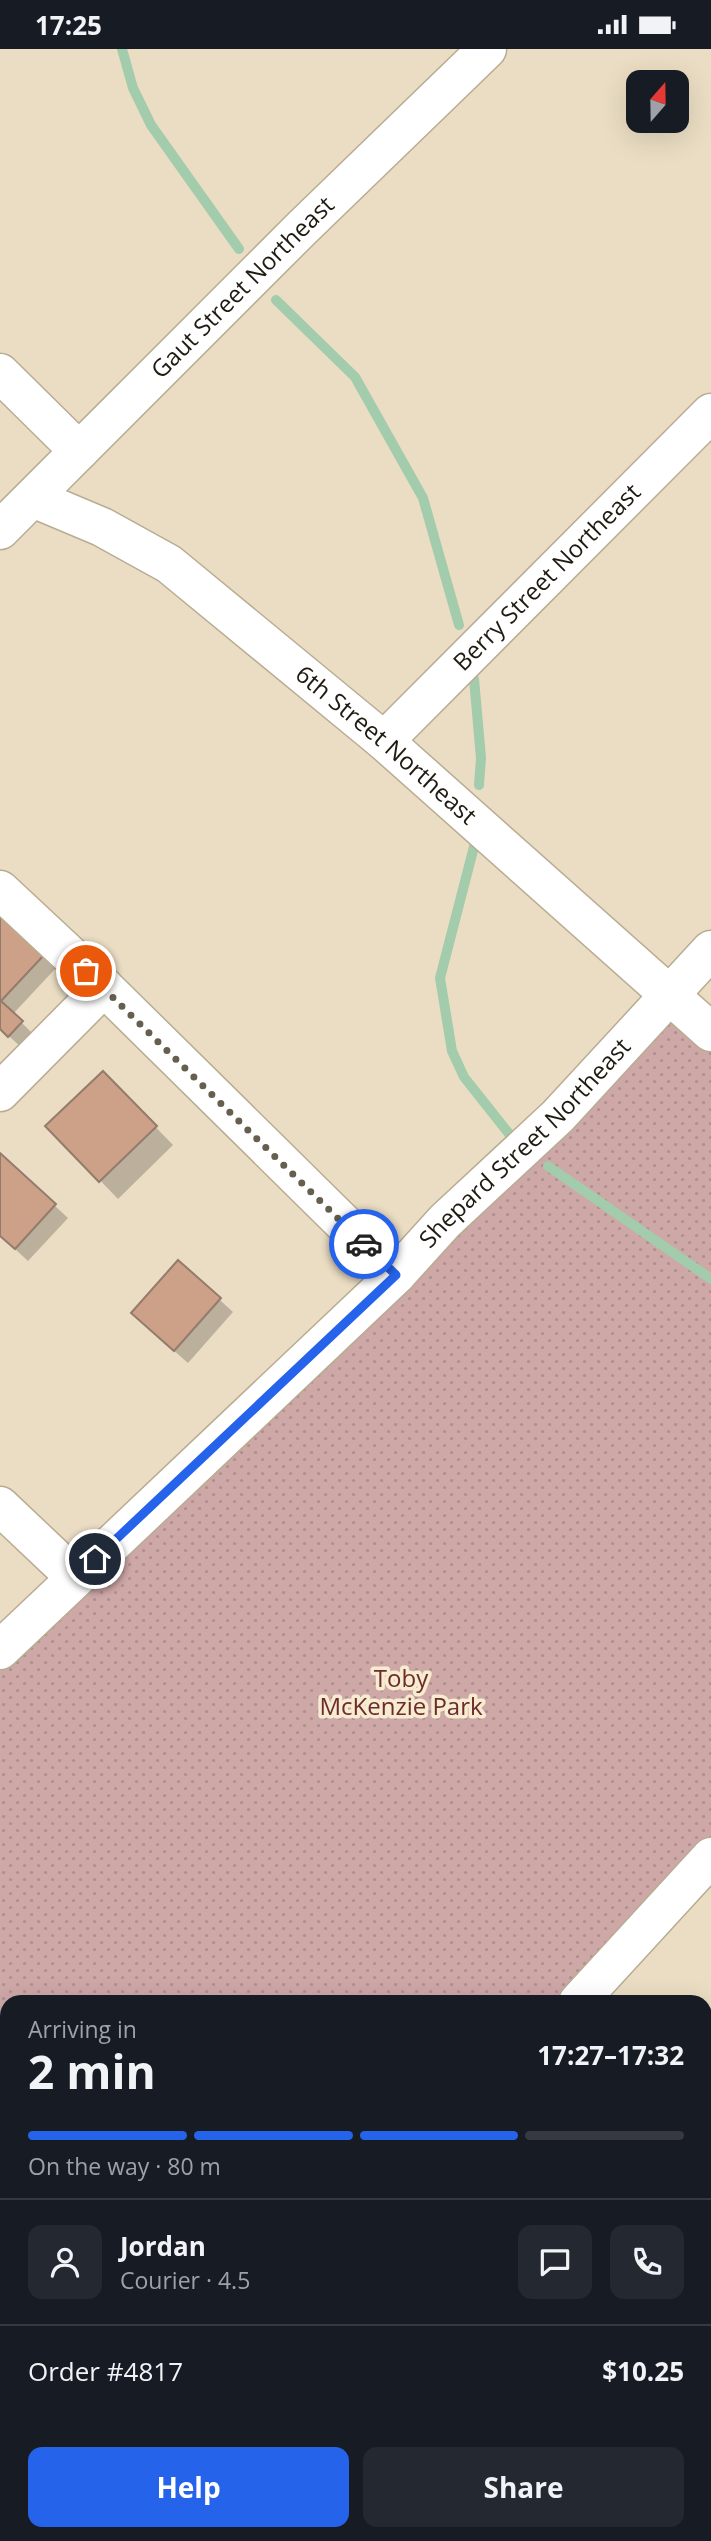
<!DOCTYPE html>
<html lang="en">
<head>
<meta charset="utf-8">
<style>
  body { margin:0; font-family:"Open Sans",sans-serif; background:#242831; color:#f1f3f6; height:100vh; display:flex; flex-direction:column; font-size:26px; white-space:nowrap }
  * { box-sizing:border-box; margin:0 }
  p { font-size:23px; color:#9ea1a6 }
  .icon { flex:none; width:38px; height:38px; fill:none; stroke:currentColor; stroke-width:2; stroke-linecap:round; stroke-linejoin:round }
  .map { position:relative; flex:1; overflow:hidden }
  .drawer { position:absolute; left:0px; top:1946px; width:712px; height:546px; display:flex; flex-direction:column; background:#171b24; border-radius:21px 21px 0 0; box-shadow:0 7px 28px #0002 }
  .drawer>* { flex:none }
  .needle { width:46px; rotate:20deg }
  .tools { position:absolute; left:626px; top:21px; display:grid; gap:14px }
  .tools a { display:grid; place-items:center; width:63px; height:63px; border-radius:14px; background:#171b24; box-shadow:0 7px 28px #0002; font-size:35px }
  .pin { position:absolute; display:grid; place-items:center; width:60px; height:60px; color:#fff; margin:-30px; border:4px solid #fff; border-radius:50%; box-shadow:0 2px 7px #0007 }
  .courier { position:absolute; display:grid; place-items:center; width:70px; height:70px; margin:-35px; border:5px solid #2563eb; border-radius:50%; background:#fff; color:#222; box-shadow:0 2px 9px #0007 }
  .overview em { font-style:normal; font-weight:700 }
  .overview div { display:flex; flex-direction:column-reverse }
  .overview { display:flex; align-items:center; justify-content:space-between; height:119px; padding:0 28px }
  h1 { font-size:46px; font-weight:700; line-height:52px }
  .bar { display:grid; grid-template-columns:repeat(4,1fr); gap:10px 7px; align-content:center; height:84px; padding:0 28px }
  .bar i { height:9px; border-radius:5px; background:#363941 }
  .bar .active { background:#2563eb }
  .bar p { grid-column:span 4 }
  .line { display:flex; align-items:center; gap:18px; padding:0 28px; border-top:2px solid #363941 }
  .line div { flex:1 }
  .round { display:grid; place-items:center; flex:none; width:74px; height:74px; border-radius:14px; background:#242831 }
  .primary-button { display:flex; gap:14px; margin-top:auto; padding:14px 28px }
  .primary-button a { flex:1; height:80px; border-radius:14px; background:#2563eb; color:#fff; font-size:28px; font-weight:700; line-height:80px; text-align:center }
  .primary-button a+a { background:#242831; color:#f1f3f6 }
  .status { display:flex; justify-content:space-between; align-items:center; height:49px; padding:0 35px; background:#171b24; direction:ltr }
  .status svg { height:19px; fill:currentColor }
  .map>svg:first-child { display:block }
  .park { fill:url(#park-dots) }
  .shadow { fill:#0003 }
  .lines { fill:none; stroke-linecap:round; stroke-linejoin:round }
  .stream { stroke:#a2ccac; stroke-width:10 }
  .building { fill:#cca187; stroke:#947b6d; stroke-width:2 }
  .minor-casing { stroke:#b8ac93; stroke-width:41 }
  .minor { stroke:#fff; stroke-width:38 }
  .done { stroke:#665f4f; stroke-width:7; stroke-dasharray:0 12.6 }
  .route { stroke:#2563eb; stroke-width:9 }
  .labels { text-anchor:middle; stroke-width:7; stroke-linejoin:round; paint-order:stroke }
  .street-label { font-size:24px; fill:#1f1b11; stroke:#f7ebd0 }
  .park-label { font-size:24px; fill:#6c2b2f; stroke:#f7ebd0 }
</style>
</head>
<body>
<div class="status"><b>17:25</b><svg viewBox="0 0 49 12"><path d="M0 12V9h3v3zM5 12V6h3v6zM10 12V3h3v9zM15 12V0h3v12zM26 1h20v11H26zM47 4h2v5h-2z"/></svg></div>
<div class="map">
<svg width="711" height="2492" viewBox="0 0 711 2492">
  <defs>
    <pattern id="park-dots" width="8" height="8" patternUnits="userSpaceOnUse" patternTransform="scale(1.75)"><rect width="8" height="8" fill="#cea7a7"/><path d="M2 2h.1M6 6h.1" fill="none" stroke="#b08f8f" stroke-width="1.8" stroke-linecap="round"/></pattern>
  </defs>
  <rect width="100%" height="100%" fill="#eaddc3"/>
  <!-- park -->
  <path class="park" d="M668,946l43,37v825l-133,145h-571v17l-7,-7v-361z"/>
  <!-- shadow -->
  <g class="shadow">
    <path d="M0,868l55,52 -42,45 21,21 -12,13 -22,-20z"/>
    <path d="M103,1024l70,72 -55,54 -70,-73z"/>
    <path d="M0,1106l68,63 -40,43 -28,-26z"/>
    <path d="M178,1213l55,50 -45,51 -42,-37z"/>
  </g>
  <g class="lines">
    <!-- stream -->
    <g class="stream">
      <path d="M122,0l11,39 18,37 88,124"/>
      <path d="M276,251l79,77 68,121 36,127"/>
      <path d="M474,630l7,79 -2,27"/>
      <path d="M476,790l-36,139 12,73 12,26 54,68"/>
      <path d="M548,1117l163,113"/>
    </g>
  </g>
  <!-- building -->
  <g class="building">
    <path d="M0,866l44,40 -43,46 22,20 -15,16 -8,-8z"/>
    <path d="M103,1022l54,55 -58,56 -54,-56z"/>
    <path d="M0,1104l56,51 -41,45 -15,-13z"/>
    <path d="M178,1211l43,38 -47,53 -43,-38z"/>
  </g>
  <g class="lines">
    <!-- minor casing -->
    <g class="minor-casing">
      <g id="minor">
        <path d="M0,324l79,78"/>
        <path id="s1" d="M33,449l69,29 67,37 215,177 327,291"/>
        <path id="s2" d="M0,481l301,-301 186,-180"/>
        <path id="s3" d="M384,692l327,-328"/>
        <path d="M0,841l104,97 292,288"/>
        <path d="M0,1043l104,-105"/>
        <path d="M0,1457l75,71"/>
        <path id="s4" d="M0,1601l396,-375 49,-54 113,-105 153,-166"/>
        <path d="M578,1953l133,-145"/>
        <path d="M705,2138l6,6"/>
        <path d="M17,2485l7,7"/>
        <path d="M547,2485l7,7"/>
        <path d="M58,2492l7,-7"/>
      </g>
    </g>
    <!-- minor -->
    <use href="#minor" class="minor"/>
  </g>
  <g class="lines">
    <!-- done -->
    <path class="done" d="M86,922l278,273"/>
    <!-- route -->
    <path class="route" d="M95,1510l301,-284 -32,-31"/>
  </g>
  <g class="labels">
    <!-- street labels -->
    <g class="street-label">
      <text dy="8" stroke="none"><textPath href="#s2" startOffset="343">Gaut Street Northeast</textPath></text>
      <text dy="8" stroke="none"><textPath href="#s3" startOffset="231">Berry Street Northeast</textPath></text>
      <text dy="8" stroke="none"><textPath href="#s1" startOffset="434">6th Street Northeast</textPath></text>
      <text dy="8" stroke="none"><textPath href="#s4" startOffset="730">Shepard Street Northeast</textPath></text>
    </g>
    <!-- park labels -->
    <g class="park-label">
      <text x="401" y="1638">Toby<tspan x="401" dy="28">McKenzie Park</tspan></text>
    </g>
  </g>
</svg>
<div class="tools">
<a><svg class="needle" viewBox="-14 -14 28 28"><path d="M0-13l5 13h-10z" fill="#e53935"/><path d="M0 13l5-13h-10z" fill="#9ea1a6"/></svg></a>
</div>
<div class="pin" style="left:86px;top:922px;background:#ea580c"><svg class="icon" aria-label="bag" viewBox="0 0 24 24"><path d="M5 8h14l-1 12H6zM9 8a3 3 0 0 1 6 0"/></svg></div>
<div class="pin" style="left:95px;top:1510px;background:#1f2937"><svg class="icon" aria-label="home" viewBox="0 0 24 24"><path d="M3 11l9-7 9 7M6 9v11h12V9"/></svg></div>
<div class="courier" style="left:364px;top:1195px"><svg class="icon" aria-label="car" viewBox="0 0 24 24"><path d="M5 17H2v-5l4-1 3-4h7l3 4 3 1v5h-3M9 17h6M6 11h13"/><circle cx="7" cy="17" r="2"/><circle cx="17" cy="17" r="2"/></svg></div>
<section class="drawer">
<div class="overview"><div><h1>2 min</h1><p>Arriving in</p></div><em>17:27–17:32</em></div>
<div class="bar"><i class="active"></i><i class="active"></i><i class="active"></i><i></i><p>On the way · 80 m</p></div>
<div class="line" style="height:126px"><a class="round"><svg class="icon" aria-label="person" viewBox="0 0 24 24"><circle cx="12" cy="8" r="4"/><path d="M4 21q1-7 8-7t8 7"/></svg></a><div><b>Jordan</b><p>Courier · 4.5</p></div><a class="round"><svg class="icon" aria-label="chat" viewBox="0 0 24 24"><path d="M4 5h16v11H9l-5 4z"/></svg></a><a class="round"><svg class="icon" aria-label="phone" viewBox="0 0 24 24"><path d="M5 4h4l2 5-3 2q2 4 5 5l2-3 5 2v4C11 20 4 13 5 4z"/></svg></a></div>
<div class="line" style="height:91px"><div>Order #4817</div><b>$10.25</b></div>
<div class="primary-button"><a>Help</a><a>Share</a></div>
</section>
</div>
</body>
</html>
